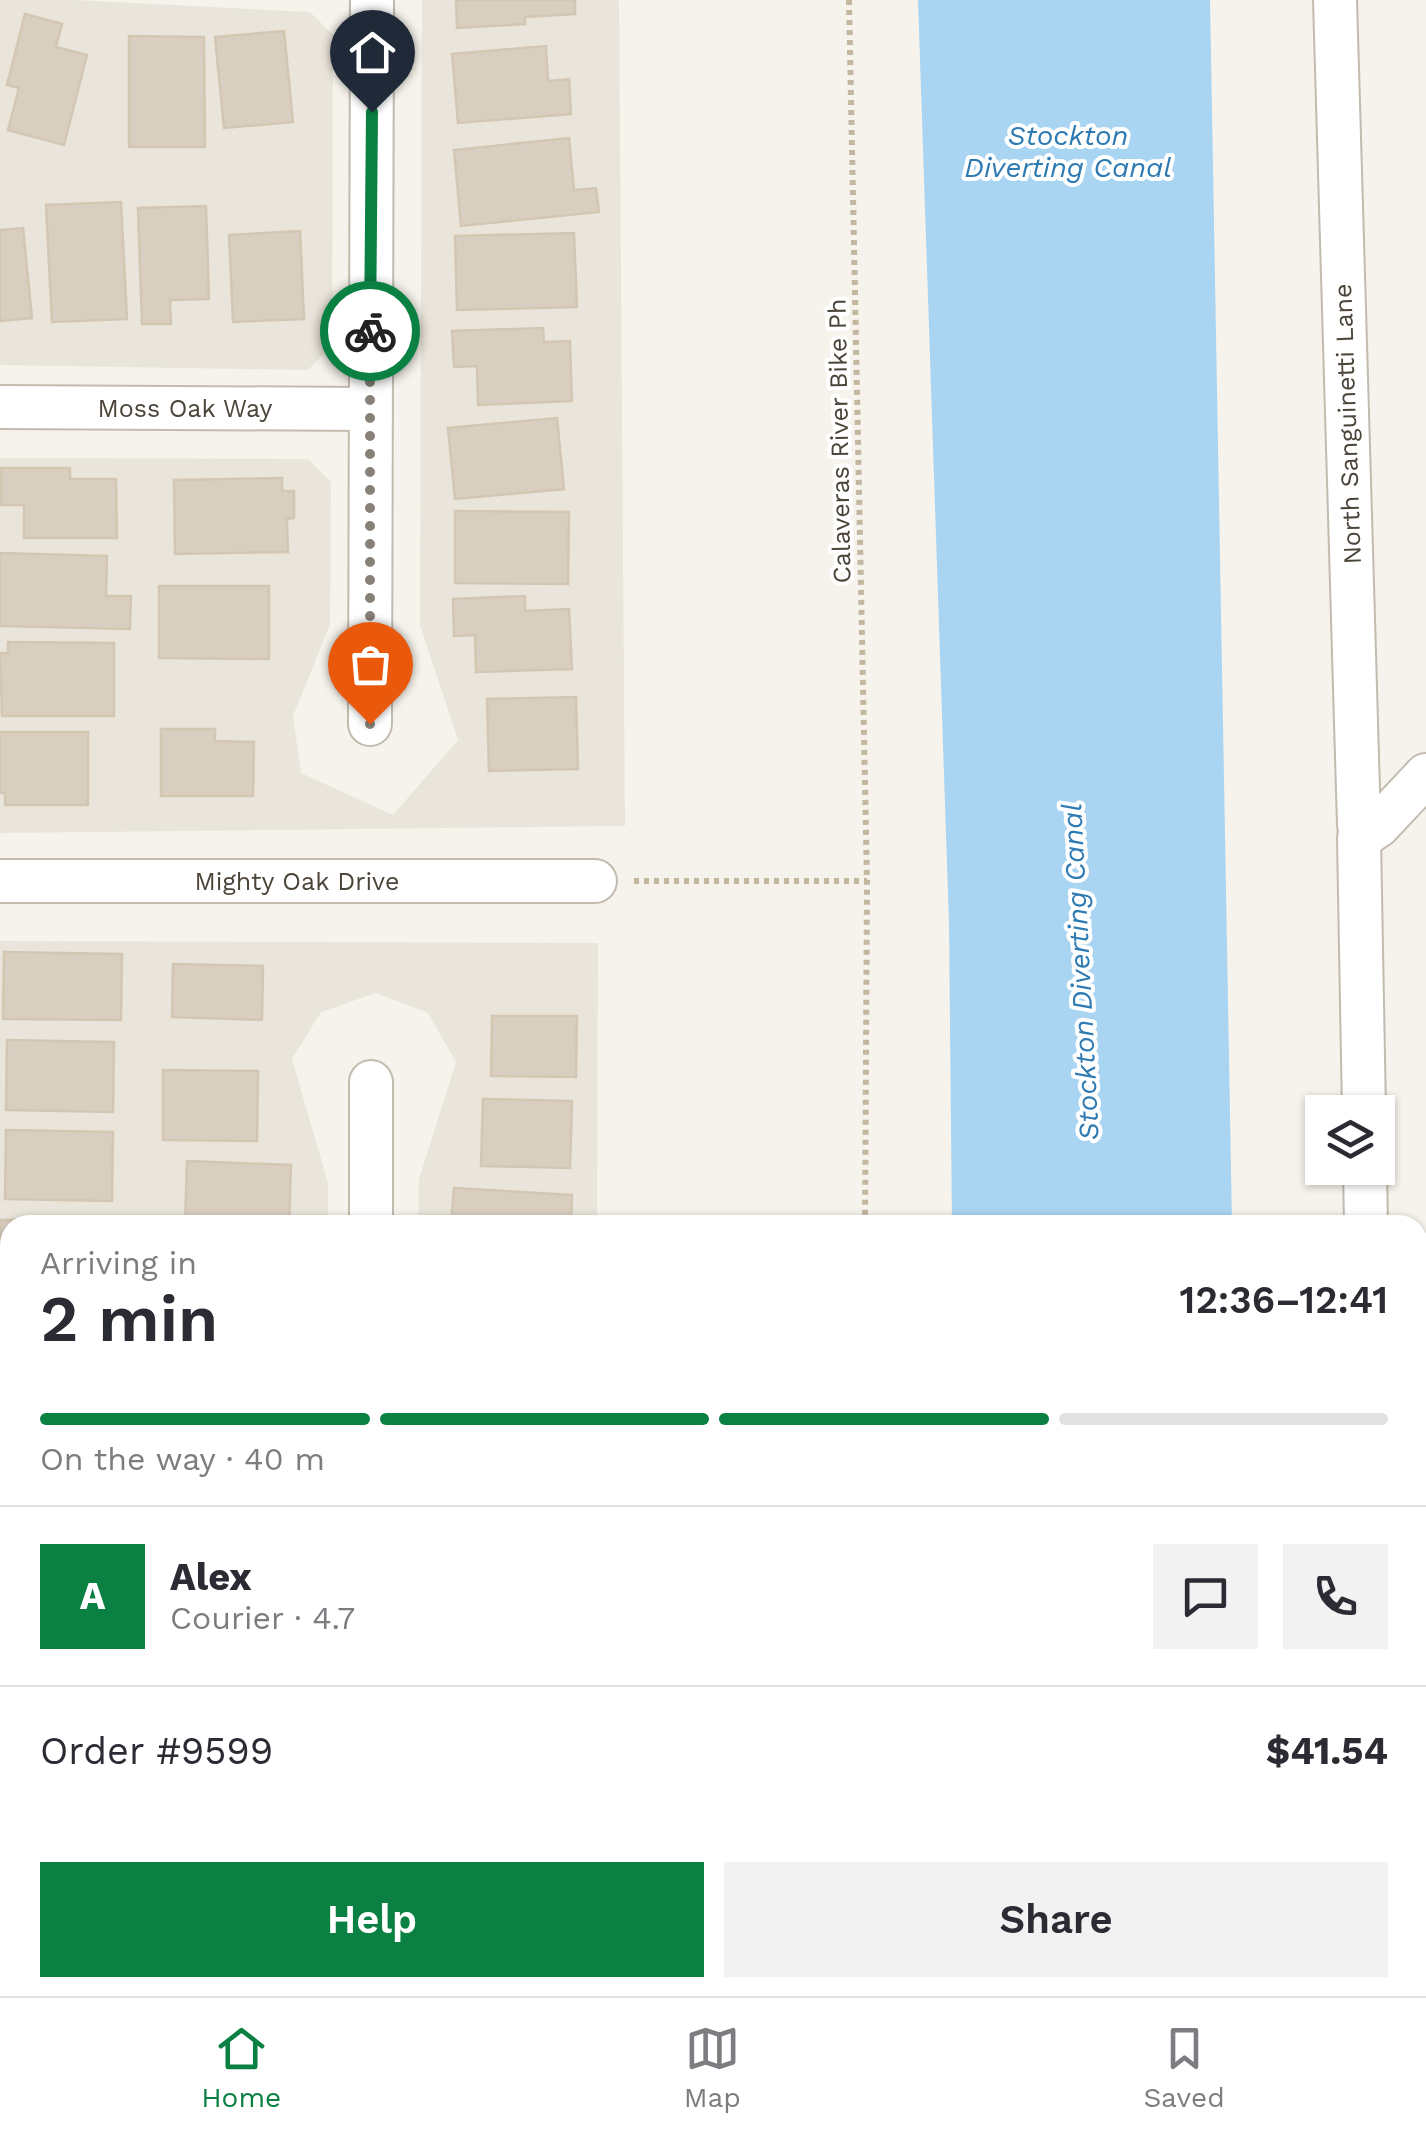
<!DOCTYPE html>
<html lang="en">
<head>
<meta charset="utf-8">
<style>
  body { margin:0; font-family:"Work Sans",sans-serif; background:#f2f2f3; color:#2b2b33; height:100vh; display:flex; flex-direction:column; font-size:38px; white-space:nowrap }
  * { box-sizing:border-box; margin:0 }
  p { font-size:32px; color:#7c7c81 }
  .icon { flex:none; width:55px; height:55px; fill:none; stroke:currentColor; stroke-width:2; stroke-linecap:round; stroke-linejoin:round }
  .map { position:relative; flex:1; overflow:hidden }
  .details { position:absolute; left:0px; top:1215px; width:1428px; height:782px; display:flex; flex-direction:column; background:#fff; border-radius:30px 30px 0 0; box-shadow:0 2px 8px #0004 }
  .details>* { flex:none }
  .controls { position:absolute; left:1305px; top:1095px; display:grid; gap:20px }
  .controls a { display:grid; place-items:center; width:90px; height:90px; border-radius:0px; background:#fff; box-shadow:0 2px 8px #0004; font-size:50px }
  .pin { position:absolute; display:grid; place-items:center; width:85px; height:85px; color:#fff; margin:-102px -42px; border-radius:50% 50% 50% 0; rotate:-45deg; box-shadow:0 0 10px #0007 }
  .pin .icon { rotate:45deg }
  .courier { position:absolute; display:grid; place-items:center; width:100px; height:100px; margin:-50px; border:8px solid #0b8043; border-radius:50%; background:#fff; color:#222; box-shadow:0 2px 12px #0007 }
  .overview em { font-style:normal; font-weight:600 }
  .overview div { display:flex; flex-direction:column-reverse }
  .overview { display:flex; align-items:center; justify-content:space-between; height:170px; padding:0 40px }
  h1 { font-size:65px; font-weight:600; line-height:75px }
  .bar { display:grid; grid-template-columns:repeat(4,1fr); gap:15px 10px; align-content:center; height:120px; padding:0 40px }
  .bar i { height:12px; border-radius:8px; background:#e1e1e2 }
  .bar .on { background:#0b8043 }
  .bar p { grid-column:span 4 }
  .line { display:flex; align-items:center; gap:25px; padding:0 40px; border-top:2px solid #e1e1e2 }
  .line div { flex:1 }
  .round { display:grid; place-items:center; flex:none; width:105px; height:105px; border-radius:0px; background:#f2f2f3 }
  .cta { display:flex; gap:20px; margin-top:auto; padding:20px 40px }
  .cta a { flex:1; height:115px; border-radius:0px; background:#0b8043; color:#fff; font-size:40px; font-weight:600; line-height:115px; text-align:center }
  .cta a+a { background:#f2f2f3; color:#2b2b33 }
  .menu { display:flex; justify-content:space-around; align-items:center; height:140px; border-top:2px solid #e1e1e2; background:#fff; font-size:28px; color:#7c7c81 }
  .menu a { display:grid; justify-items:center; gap:5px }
  .menu .on { color:#0b8043 }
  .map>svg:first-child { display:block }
  .residential { fill:#eae5da }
  .water { fill:#a9d4f2 }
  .building { fill:#d8cfc1; stroke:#d3c7b4; stroke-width:2.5 }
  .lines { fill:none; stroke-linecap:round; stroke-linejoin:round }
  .street-casing { stroke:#c2bbae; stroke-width:46 }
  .path { stroke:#c4b79f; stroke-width:6; stroke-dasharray:5 5; stroke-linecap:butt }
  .street { stroke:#fff; stroke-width:42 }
  .done { stroke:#878178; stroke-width:10; stroke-dasharray:0 18 }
  .route { stroke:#0b8043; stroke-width:12 }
  .labels { text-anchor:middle; stroke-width:8; stroke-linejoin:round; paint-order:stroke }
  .street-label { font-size:25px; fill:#4b4439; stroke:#fff }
  .water-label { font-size:28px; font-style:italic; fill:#2e7ab2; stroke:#fff }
</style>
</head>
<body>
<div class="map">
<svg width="1426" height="1996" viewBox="0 0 1426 1996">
  <rect width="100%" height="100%" fill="#f6f3ec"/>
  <!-- residential -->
  <g class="residential">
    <path d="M0,0h75l235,12 23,23 -1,311 -24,24 -308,-5z"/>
    <path d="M422,0h197l6,826 -625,7v-375l308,1 23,23 -1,143 -37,91 8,57 92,42 65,-75 -38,-115z"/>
    <path d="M0,941l598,2 -1,282h-179l1,-46 37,-117 -28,-49 -52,-20 -55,19 -29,47 36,124v42h-318v474l-10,-8z"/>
    <path d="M0,1823l10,8v157h143l-5,8h-148z"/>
    <path d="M346,1988h399v3h-151l-1,5h-245z"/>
  </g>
  <!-- water -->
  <g class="water">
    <path d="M918,0h292l22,1225h-280l-3,-302z"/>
    <rect x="960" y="1988" width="282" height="8"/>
  </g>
  <!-- building -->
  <g class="building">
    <path d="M456,0h119v14l-50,3v7l-68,4z"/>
    <path d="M25,14l37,10 -6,23 31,8 -23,90 -56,-15 11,-42 -12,-3z"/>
    <path d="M284,31l9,91 -69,6 -9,-91z"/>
    <path d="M129,36l75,1 1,110h-76z"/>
    <path d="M546,46l2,35 21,-2 2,35 -113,9 -6,-69z"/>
    <path d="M569,138l5,52 22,-2 3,24 -138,14 -7,-76z"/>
    <path d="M121,202l6,117 -75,3 -6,-117z"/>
    <path d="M206,206l3,93 -39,1 1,24h-29l-4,-116z"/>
    <path d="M23,228l9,90 -32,3v-91z"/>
    <path d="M300,231l4,88 -71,3 -4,-87z"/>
    <path d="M574,233l3,74 -120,3 -2,-74z"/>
    <path d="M543,328l1,14 26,-1 2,60 -94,4 -1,-39 -23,1 -2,-36z"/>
    <path d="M557,418l7,71 -109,10 -7,-71z"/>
    <path d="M1,468h69v11h46l1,59h-93v-33h-23z"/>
    <path d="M282,478v13h12v27l-7,1 1,33 -113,2 -1,-74z"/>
    <path d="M455,511l114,1 -1,72 -113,-1z"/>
    <path d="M0,553l107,3 -1,40h25l-1,33 -130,-3z"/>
    <path d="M159,586h110v73l-110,-1z"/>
    <path d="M525,596v15l44,-2 3,60 -96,3 -1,-37 -21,1 -1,-37z"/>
    <path d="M8,642l106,1v73h-112l-2,-63h8z"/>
    <path d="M576,697l2,72 -89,2 -2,-72z"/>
    <path d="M161,729h54v12l39,1 -1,54h-92z"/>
    <path d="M0,732h88v73h-83v-12h-5z"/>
    <path d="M4,952l118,2 -1,66 -118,-1z"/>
    <path d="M173,964l90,2 -1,54 -90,-3z"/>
    <path d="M492,1016h85l-1,61 -85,-1z"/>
    <path d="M7,1040l107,2 -1,70 -107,-2z"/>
    <path d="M163,1070l95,1 -1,70 -94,-1z"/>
    <path d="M483,1099l89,2 -2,67 -89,-2z"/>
    <path d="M6,1130l107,2 -1,69 -107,-2z"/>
    <path d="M187,1161l104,4 -2,60h-104z"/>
    <path d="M454,1188l118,7 -1,30h-120z"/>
    <path d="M89,1218v7h-79v68h-10v-73z"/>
    <path d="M0,1345l10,2v64l-10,-2z"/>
    <path d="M0,1432l10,3v77l-10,-3z"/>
    <path d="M0,1559l10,5v67l-10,-5z"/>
    <path d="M10,1869v97l-5,7 -5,-4v-88z"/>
    <path d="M14,1988h88l-6,8h-88z"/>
  </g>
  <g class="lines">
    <!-- street casing -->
    <g class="street-casing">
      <g id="street">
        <path d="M1335,0l24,825 9,8"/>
        <path d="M0,407l370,2"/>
        <path d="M370,724l2,-724"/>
        <path d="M0,881h595"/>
        <path d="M1364,1112l-5,-274 19,-12 48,-51"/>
        <path d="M1365,1168l1,57"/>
        <path d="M371,1225v-143"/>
        <path d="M0,1755l10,8"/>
        <path d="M279,1988l7,8"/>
        <path d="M235,1996l8,-8"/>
        <path d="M1378,1996v-8"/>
      </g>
    </g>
    <!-- path -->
    <g class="path">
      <path d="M849,0l18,881 -2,344"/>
      <path d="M634,881h233"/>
      <path d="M859,1996v-8"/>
    </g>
    <!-- street -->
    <use href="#street" class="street"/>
  </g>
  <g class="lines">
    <!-- done -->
    <path class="done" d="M370,724v-393"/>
    <!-- route -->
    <path class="route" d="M370,331l2,-219"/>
  </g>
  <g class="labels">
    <!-- street labels -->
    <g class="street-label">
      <text x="185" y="417">Moss Oak Way</text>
      <text transform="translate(1347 424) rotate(-92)" y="9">North Sanguinetti Lane</text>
      <text transform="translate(839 441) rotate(-91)" y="9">Calaveras River Bike Ph</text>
      <text x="297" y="890">Mighty Oak Drive</text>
    </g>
    <!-- water labels -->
    <g class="water-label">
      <text x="1068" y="145">Stockton<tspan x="1068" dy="32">Diverting Canal</tspan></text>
      <text transform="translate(1080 972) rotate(-93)" y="10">Stockton Diverting Canal</text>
    </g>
  </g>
</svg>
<div class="controls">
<a><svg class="icon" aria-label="layers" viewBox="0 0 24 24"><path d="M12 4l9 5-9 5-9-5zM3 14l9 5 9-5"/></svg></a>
</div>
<div class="pin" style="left:370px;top:724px;background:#ea580c"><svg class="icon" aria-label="bag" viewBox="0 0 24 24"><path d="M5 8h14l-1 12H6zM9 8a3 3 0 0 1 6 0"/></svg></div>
<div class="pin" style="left:372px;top:112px;background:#1f2937"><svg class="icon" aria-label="home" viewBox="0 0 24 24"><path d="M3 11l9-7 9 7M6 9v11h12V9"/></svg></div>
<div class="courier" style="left:370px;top:331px"><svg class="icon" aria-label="bike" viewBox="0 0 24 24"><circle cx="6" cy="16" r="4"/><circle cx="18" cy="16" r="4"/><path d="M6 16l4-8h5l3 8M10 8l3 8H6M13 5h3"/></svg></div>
<section class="details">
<div class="overview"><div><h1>2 min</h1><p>Arriving in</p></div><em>12:36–12:41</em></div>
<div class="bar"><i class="on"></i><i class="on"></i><i class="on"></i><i></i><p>On the way · 40 m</p></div>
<div class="line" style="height:180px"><b class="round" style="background:#0b8043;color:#fff">A</b><div><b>Alex</b><p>Courier · 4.7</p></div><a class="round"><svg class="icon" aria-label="chat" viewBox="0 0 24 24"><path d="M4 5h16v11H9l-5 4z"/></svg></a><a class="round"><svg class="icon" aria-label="phone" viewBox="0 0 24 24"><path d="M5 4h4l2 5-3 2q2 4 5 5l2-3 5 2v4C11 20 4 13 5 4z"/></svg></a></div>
<div class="line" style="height:130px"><div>Order #9599</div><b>$41.54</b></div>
<div class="cta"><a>Help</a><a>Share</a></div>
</section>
</div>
<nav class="menu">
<a class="on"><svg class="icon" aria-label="home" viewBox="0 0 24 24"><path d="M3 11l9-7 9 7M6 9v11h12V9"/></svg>Home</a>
<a><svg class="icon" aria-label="map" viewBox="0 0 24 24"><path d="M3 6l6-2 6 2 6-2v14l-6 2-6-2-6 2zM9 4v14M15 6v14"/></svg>Map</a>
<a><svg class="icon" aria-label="saved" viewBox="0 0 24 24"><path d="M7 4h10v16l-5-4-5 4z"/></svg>Saved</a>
</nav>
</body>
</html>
